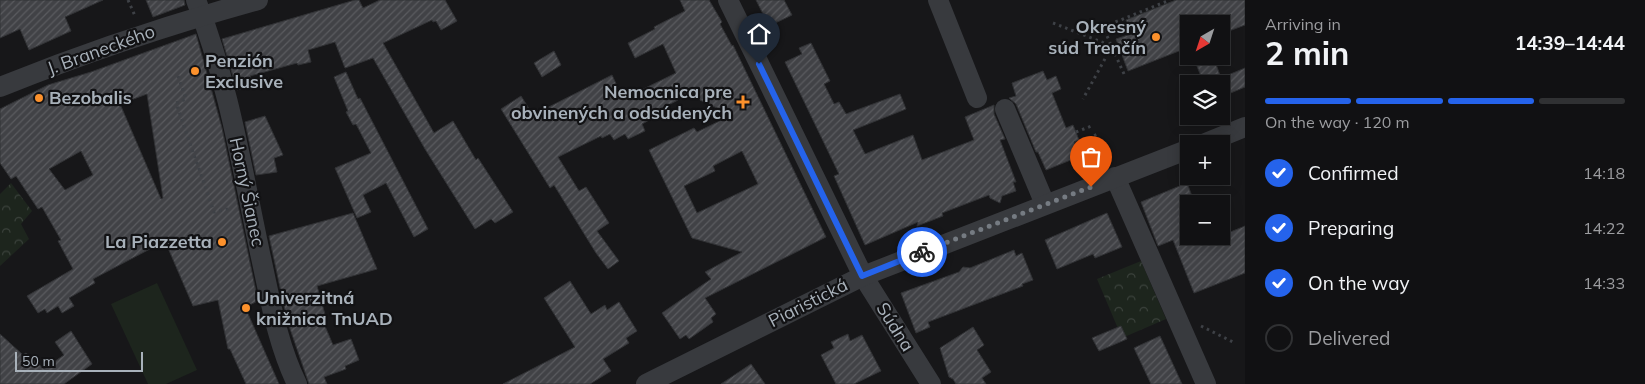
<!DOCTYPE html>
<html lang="en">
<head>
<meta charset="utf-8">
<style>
  body { margin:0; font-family:Mulish,sans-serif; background:#1a1a1c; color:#f1f3f6; height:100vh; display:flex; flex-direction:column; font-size:19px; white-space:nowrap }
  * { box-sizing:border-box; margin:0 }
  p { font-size:16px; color:#9c9da0 }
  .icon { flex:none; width:28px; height:28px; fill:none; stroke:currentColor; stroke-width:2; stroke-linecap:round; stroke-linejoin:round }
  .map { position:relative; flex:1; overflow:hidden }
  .details { display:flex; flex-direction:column; background:#111113; width:400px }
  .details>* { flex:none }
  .needle { width:32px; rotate:219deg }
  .buttons { position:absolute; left:1180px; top:15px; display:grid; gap:10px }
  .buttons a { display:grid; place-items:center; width:50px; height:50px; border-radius:0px; background:#111113; box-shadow:0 2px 12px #0003,0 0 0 1px #303133; font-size:25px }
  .scale { position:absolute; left:15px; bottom:12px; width:128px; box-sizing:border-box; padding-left:5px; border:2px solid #a8b1ba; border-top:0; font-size:14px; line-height:18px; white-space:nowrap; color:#a8b1ba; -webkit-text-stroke:4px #121214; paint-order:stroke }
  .pin { position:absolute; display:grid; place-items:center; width:42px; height:42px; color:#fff; margin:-51px -21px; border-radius:50% 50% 50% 0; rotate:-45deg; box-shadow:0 0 5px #0007 }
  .pin .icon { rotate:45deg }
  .courier { position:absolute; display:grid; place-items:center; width:50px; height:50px; margin:-25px; border:4px solid #2563eb; border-radius:50%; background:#fff; color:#222; box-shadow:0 1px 6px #0007 }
  .overview em { font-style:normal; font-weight:700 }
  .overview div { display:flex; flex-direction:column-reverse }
  .overview { display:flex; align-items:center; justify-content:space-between; height:85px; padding:0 20px }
  h1 { font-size:32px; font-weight:700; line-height:38px }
  .bar { display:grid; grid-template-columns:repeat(4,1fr); gap:8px 5px; align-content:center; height:60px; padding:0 20px }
  .bar i { height:6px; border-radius:4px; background:#303133 }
  .bar .selected { background:#2563eb }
  .bar p { grid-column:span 4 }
  ol { padding:0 20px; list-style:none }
  li { display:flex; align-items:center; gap:15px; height:55px }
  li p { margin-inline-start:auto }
  li .icon { padding:5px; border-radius:50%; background:#2563eb; color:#fff; stroke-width:4 }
  li:last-child { color:#9c9da0 }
  li i { width:28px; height:28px; border:2px solid #303133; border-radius:50% }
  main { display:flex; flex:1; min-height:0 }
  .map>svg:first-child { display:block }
  .grass { fill:#1d251d }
  .forest { fill:url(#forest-crowns) }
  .building { fill:url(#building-hatch); stroke:#313235; fill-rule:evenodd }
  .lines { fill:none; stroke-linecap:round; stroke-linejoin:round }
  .path { stroke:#3e4146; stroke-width:3; stroke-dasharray:2.5 4; stroke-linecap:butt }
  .minor { stroke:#383a3e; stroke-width:20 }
  .done { stroke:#757b82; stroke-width:5; stroke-dasharray:0 9 }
  .route { stroke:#2563eb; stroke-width:6 }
  .poi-dot { fill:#fc912c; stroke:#121214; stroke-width:2 }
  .labels { text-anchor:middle; stroke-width:4.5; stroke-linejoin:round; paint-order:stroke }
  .poi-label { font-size:18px; font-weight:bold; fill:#a8b1ba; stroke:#121214; text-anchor:end }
  .street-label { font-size:18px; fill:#a8b1ba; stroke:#121214 }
</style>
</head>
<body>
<main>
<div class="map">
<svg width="1245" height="384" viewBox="0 0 1245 384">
  <defs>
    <pattern id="forest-crowns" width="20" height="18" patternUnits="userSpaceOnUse" patternTransform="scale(1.25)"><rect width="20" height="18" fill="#1d251d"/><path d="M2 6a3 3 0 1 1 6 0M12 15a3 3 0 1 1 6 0" fill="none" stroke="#3b423c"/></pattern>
    <pattern id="building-hatch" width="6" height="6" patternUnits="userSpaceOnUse" patternTransform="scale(1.25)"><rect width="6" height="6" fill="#414246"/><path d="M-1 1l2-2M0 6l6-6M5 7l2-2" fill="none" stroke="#5a5b5f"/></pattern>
  </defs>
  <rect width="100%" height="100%" fill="#171719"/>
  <!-- grass -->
  <path class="grass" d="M157,283l40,87 -31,14h-18l-37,-80z"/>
  <!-- forest -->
  <g class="forest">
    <path d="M11,183l21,28 -11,13 8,15 -29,27v-72z"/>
    <path d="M1141,261l25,58 -44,19 -25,-59z"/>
  </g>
  <!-- building -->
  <g class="building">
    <path d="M0,0h103l-38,17 6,14 -42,19 -9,-21 -20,9z"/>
    <path d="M146,0h38l1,5 -32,12z"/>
    <path d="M355,0h4l4,8 17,-8h65l12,21 -16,9 -5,-9 -3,1 -1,-2 -49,23 51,90 19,-12 23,39 2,-2 35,54 -18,11 -4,-4 -16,10 -50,-80 -52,-91 -28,10 -10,-26 -27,8 3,12 -13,3 -1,-2 -47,13 4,9 -17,5 -15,-51z"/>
    <path d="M680,0h29l13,22 -2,2 12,22 1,-1 93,192 -121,61 11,16 -5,4 2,4 -24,17 -3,-4 -6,4 -18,-26 49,-34 -6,-7 37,-20 -50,-14 -43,-88 45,-22 3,4 35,-17 -32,-15 -6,-8 -5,3 -19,-9 8,14 -27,14 2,4 -11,6 3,7 -17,8 -3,-5 -11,6 -4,-6 -8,4 -1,-2 -43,21 21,34 7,-4 23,36 -12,8 22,30 -11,8 -12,-16 -42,-68 -4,3 -49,-79 20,-13 12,19 79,-40 11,24 53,-26 -13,-29 -28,14 -7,-15 27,-14 -1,-2 31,-16zM742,151l16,33 -61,29 -13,-27 31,-15 -2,-5z"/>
    <path d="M756,0h28l8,15 -23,11z"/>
    <path d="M1176,0h69v25l-24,9v-10h-32v23l-61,24 -12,-32 15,-5 -5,-14z"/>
    <path d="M196,34l26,94 36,173 -13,6 34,77h-33l-16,-35h-2l-10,-49 -25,6 -28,-65 -72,38 2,4 -26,15 5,8 -12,7 -4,-7 -11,7 -2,-4 -7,4 -11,-17 46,-27 -15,-28 3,-1 -19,-33 -4,2 -22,-33 -5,3 -11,-16v-54l48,-24 43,-13zM147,94l16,104 -2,1 -41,-95zM81,151l12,24 -28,15 -16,-21z"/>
    <path d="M811,43l19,38 -6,3 10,20 5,-2 7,12 54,-20 6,15 -53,21 12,24 48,-19 9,25 52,-20 -9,-23 29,-12v9l11,25 -5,1 16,42h-3l3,9 -14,5 -2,7 -10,-5 -1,-3 -47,18 1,3 -26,10 1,-4 -53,23 -31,-69 5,-2 -54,-112 17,-8 -3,-6z"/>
    <path d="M554,51l7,14 -19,12 -8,-14z"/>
    <path d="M1193,56h20l8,22 24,-10v19l-24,10v-13h-17z"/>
    <path d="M1043,71l4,9 9,-4 5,13 -9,4 14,35 7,-3 6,15 -5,2 2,4 -3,1 5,10 -32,13 -8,-18h-2l-20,-48 -7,-6 7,-2 -4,-13z"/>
    <path d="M346,72l12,27 2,-1 68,131 -14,8 -28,-54 -23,12 8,17 -14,6 -22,-50 36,-15 -15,-29 -3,1 -7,-13 2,-1 -14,-34z"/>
    <path d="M265,116l18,39 -9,3 3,14 -21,3 -11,-53z"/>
    <path d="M1187,183l8,21h-6v32h15l2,6 39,-16v47l-51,20 -21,-53 -15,6 -17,-44z"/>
    <path d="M353,213l24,56 -60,17 9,32 -4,1 11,26 18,-6 8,21 -14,6 1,3 -22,8 3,7h-18l-22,-64 -18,-84z"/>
    <path d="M1107,213l15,34 -27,11 -2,-4 -36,15 -12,-29z"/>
    <path d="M1014,250l2,6 6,-3 11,27 -11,4 1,2 -95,36 2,5 -14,6 -15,-40 58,-21 4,-5 7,1z"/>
    <path d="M570,281l21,33 14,-9 2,5 12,-8 18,29 -11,7 3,5 -26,16 8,12 -21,13h-87l72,-37 -31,-49z"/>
    <path d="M1121,326l6,13 -28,12 -7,-13z"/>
    <path d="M973,327l11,18 -7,5 14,22 -9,6 4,6h-30l-3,-5 -4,-2 -9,-29z"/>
    <path d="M71,331l21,33 -28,20h-64v-50l23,21 3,-2 18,16 20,-14 -9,-13z"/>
    <path d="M848,334l2,7 12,-6 19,36 -27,13h-18l-15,-29 13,-7 -3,-6z"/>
    <path d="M1160,336l22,48h-31l-17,-36z"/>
    <path d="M751,364l14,20h-44z"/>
  </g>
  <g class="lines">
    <!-- path -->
    <g class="path">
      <path d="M128,0l7,16"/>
      <path d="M1053,23l59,23 -29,53"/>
      <path d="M1124,74l-21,-47 67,-27"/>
      <path d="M178,76l8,23 -10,4 38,109 18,-4"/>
      <path d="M1076,132l18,-7"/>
      <path d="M1088,138l10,-4"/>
      <path d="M1201,326l32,16"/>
    </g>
    <!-- minor -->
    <g class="minor">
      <path d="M196,0c32,81 46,168 64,253 10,45 17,90 37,131"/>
      <path d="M728,0l135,276 68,108"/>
      <path d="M938,0l39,98"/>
      <path d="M0,87c84,-34 171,-63 258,-87"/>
      <path d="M1005,109l40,95"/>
      <path d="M1203,144l42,-17"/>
      <path d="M1115,177l91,207"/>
      <path d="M646,384l217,-108 326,-127"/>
    </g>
  </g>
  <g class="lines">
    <!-- done -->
    <path class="done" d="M922,252l169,-65"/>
    <!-- route -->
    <path class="route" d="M759,64l103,212 60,-24"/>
  </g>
  <!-- markers -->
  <g class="poi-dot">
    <circle cx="1156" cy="37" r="5"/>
    <circle cx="195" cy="71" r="5"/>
    <circle cx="39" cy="98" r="5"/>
    <path d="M740.5 94.5h5v5h5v5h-5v5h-5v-5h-5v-5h5z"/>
    <circle cx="222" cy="242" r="5"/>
    <circle cx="246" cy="308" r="5"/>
  </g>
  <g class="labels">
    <!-- poi labels -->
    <g class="poi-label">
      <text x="1146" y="33">Okresný<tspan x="1146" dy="21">súd Trenčín</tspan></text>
      <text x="205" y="67" text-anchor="start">Penzión<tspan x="205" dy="21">Exclusive</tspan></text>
      <text x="732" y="98">Nemocnica pre<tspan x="732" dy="21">obvinených a odsúdených</tspan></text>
      <text x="49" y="104" text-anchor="start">Bezobalis</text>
      <text x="212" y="248">La Piazzetta</text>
      <text x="256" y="304" text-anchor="start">Univerzitná<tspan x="256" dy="21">knižnica TnUAD</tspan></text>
    </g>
    <!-- street labels -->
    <g class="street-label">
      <text transform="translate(101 50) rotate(-20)" y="6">J. Braneckého</text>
      <text transform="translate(247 192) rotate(78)" y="6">Horný Šianec</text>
      <text transform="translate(808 303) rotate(-27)" y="6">Piaristická</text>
      <text transform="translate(895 327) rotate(58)" y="6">Súdna</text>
    </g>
  </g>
</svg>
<div class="buttons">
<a><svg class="needle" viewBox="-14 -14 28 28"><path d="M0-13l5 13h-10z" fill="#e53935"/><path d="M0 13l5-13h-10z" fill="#9c9da0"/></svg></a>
<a><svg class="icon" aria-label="layers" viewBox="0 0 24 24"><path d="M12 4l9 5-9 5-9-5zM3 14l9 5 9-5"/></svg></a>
<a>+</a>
<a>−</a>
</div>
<div class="scale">50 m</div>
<div class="pin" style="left:1091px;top:187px;background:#ea580c"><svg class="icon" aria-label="bag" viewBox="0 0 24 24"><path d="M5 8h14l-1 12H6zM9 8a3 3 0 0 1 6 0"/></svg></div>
<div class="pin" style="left:759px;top:64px;background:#1f2937"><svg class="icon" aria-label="home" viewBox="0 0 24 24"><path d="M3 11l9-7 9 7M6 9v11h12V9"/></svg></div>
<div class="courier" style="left:922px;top:252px"><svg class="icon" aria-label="bike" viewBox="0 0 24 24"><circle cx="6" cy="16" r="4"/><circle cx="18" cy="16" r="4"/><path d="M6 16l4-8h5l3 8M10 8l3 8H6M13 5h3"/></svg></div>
</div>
<section class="details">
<div class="overview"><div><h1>2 min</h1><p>Arriving in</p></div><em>14:39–14:44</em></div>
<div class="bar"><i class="selected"></i><i class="selected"></i><i class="selected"></i><i></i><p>On the way · 120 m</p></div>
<ol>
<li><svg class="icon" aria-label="check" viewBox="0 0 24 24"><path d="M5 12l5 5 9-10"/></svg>Confirmed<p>14:18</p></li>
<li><svg class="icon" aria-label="check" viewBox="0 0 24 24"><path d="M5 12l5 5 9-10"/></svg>Preparing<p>14:22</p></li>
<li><svg class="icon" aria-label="check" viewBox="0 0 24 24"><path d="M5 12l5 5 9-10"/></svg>On the way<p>14:33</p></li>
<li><i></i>Delivered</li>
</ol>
</section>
</main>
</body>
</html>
